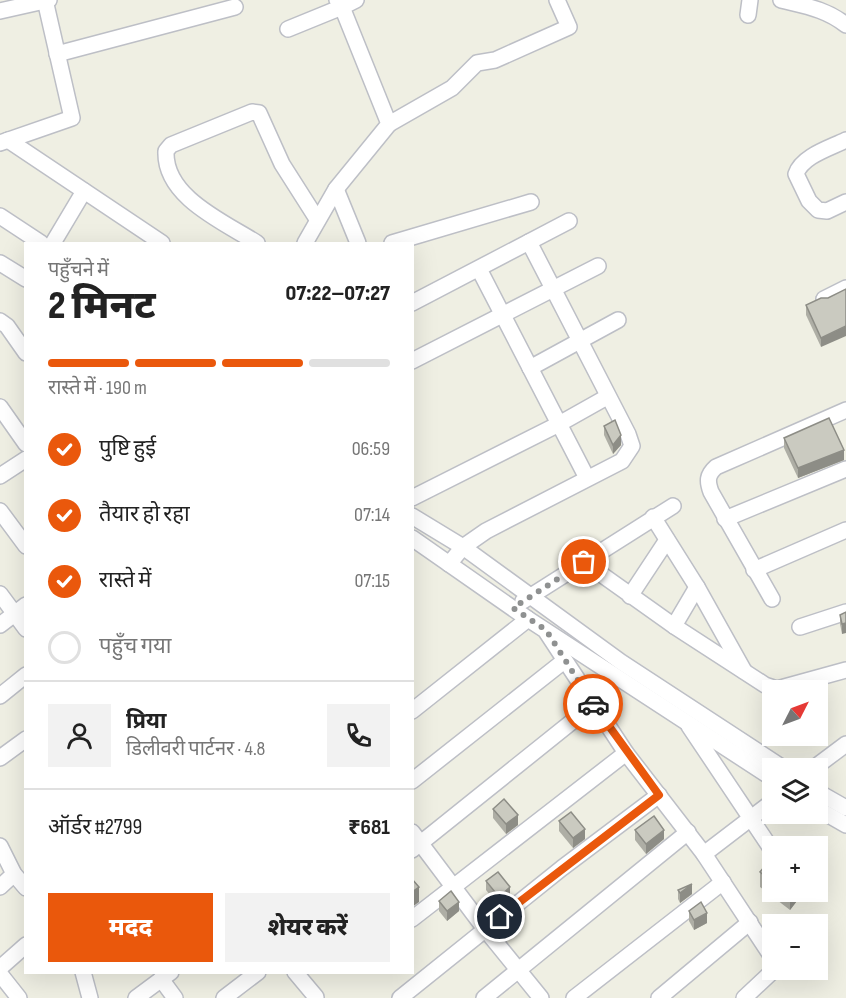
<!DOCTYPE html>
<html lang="hi">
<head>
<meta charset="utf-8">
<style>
  body { margin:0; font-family:"Sofia Sans Condensed","Noto Sans Devanagari",sans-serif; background:#f2f2f2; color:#222; height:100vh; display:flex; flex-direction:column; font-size:22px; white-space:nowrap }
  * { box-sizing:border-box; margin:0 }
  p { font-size:20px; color:#767676 }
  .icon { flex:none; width:33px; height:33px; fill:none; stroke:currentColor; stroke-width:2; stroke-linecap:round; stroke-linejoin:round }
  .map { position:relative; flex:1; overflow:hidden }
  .sheet { position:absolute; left:24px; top:242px; width:390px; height:732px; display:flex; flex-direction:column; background:#fff; border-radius:0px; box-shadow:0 6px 24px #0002 }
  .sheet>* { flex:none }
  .needle { width:39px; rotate:48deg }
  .buttons { position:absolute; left:762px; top:680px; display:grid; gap:12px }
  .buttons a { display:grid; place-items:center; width:66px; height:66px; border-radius:0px; background:#fff; box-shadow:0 6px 24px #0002; font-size:30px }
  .pin { position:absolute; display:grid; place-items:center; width:51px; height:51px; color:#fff; margin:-26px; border:3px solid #fff; border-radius:50%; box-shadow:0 2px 6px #0007 }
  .courier { position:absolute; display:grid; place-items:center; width:60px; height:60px; margin:-30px; border:4px solid #ea580c; border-radius:50%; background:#fff; color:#222; box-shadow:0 2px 8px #0007 }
  .overview em { font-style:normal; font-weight:800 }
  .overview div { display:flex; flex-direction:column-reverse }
  .overview { display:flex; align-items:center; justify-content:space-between; height:102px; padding:0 24px }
  h1 { font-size:39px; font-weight:800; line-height:45px }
  .bar { display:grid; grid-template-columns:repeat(4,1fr); gap:9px 6px; align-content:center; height:72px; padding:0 24px }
  .bar i { height:8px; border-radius:4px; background:#e0e0e0 }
  .bar .selected { background:#ea580c }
  .bar p { grid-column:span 4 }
  .line { display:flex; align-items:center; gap:15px; padding:0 24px; border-top:2px solid #e0e0e0 }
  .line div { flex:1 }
  .round { display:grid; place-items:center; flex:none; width:63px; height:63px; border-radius:0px; background:#f2f2f2 }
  ol { padding:0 24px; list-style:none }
  li { display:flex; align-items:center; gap:18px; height:66px }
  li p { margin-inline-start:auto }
  li .icon { padding:6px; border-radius:50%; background:#ea580c; color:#fff; stroke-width:4 }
  li:last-child { color:#767676 }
  li i { width:33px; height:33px; border:3px solid #e0e0e0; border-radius:50% }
  .cta { display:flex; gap:12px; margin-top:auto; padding:12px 24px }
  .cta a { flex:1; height:69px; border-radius:0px; background:#ea580c; color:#fff; font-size:24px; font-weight:800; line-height:69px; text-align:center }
  .cta a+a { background:#f2f2f2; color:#222 }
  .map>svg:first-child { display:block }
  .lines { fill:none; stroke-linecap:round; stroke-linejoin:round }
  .minor-casing { stroke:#bdbfc6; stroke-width:18 }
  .minor { stroke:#fff; stroke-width:15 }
  .wall { fill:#aeaea5 }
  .shaded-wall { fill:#8d8d86 }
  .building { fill:#cacac0; stroke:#8d8d86; stroke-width:1.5 }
  .done { stroke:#8f9191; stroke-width:6; stroke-dasharray:0 10.8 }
  .route { stroke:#ea580c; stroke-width:8 }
</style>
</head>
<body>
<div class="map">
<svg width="846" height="998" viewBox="0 0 846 998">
  <rect width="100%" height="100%" fill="#efefe3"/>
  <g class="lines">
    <!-- minor casing -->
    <g class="minor-casing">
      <g id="minor">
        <path d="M781,0c24,6 45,9 65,25"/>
        <path d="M0,11l49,-11"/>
        <path d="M748,15l2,-15"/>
        <path d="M288,29l54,-22 -5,-7"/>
        <path d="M57,54l178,-47"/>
        <path d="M389,124l63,-36 25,-25 18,-3 74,-33 -12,-27"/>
        <path d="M8,140l154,103"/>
        <path d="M846,140c-16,8 -44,16 -50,34l13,27 9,9 9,1 19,-9"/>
        <path d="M0,143l72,-25 -27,-118"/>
        <path d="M336,189l53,-65 -47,-117 14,-7"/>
        <path d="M0,216l41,27"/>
        <path d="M53,243l31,-52"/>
        <path d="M257,243c-33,-21 -93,-46 -91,-92l5,-6 81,-33 7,1 23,51 35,55"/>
        <path d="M305,243l31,-54 22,54"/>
        <path d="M392,243l139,-41"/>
        <path d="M0,263l26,16"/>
        <path d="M479,269l108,209"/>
        <path d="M824,299l22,-11"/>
        <path d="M412,303l157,-82"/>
        <path d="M0,321l7,5 19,27"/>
        <path d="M412,361l186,-95"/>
        <path d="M530,368l88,-48"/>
        <path d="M0,407l26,37"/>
        <path d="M0,476l26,-17"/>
        <path d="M412,498l147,-74 48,-27"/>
        <path d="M0,511l26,35"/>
        <path d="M412,516l51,31 158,115 162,106"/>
        <path d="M653,517l44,70 47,84"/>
        <path d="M725,519l121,-50"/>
        <path d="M412,538l116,81 244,159"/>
        <path d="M584,562l90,64 91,59 12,4 69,-19"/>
        <path d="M449,564l14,-17 23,-16 136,-70 10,-15 -4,-12 -99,-192"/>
        <path d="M754,570l92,-40"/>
        <path d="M0,594l26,35"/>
        <path d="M630,596l37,-56"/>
        <path d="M772,599l-61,-107c-4,-11 -4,-17 5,-25l130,-57"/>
        <path d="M523,601l150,-95"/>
        <path d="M0,625l26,-20"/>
        <path d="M674,626l23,-39"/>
        <path d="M800,627l46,-15"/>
        <path d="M547,633l79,120 78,101 68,103"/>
        <path d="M0,696l26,-21"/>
        <path d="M412,711l116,-92"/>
        <path d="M689,726l83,124"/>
        <path d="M0,758l26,-19"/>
        <path d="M814,768l32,-24"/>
        <path d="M412,781l152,-120"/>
        <path d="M818,792l28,16"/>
        <path d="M818,809l28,16"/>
        <path d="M412,832l73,97 56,69"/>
        <path d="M0,846l14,28 12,14"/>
        <path d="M412,850l182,-146"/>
        <path d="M704,854l68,-52"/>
        <path d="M0,887l14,-13"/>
        <path d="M412,919l214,-166"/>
        <path d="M0,968l26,-23"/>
        <path d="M83,972l7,26"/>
        <path d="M295,972l21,25"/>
        <path d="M0,974l19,24"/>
        <path d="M161,979l14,19"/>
        <path d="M136,998l35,-26"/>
        <path d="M224,998l34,-26"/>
        <path d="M400,998l162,-130 97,-73"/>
        <path d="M484,998l204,-166"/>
        <path d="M574,998l149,-116"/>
        <path d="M659,998l91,-76"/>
        <path d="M744,998l31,-29"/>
      </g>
    </g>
    <!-- minor -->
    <use href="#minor" class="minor"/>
  </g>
  <!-- wall -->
  <g class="wall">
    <path d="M821,298v49l-15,-32v-10z"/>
    <path d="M604,426l17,19 -8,9 -9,-19z"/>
    <path d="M784,438l60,22 -46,18 -14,-30z"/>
    <path d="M846,612l-4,22 -2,-10v-9z"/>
    <path d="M493,809l25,16 -12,9 -13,-16z"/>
    <path d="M559,821l26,18 -12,9 -14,-17z"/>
    <path d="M635,830l29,9 -18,15 -11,-14z"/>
    <path d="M772,862v29h28v6l-10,13 -30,-23v-15z"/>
    <path d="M486,881l24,16 -11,9 -13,-16z"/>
    <path d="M678,890l14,4 -12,9 -2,-4z"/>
    <path d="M439,901l20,10 -12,10 -8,-10z"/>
    <path d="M689,911l18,12 -13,7 -5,-9z"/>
  </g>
  <!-- shaded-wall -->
  <g class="shaded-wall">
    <path d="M846,326v10l-25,11v-9z"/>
    <path d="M621,435v10l-8,9v-9z"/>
    <path d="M844,450v10l-46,18v-10z"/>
    <path d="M846,623v10l-4,1v-10z"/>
    <path d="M518,815v10l-12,9v-10z"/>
    <path d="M585,829v10l-12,9v-10z"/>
    <path d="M664,830v9l-18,15v-10z"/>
    <path d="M692,884v10l-12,9v-10z"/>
    <path d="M419,887v15l-7,5v-15z"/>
    <path d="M510,887v10l-11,9v-9z"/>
    <path d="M794,891h6v6l-10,13v-15z"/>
    <path d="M459,902v9l-12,10v-10z"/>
    <path d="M707,913v10l-13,7v-10z"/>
  </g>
  <!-- building -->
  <g class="building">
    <path d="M846,289v37l-25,12 -15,-33 15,-7h7z"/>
    <path d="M829,418l15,32 -46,18 -14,-30z"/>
    <path d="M615,420l6,15 -8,10 -9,-19z"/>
    <path d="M846,612v11l-4,1 -2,-9z"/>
    <path d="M504,799l14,16 -12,9 -13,-15z"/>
    <path d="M571,812l14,17 -12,9 -14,-17z"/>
    <path d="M654,816l10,14 -18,14 -11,-14z"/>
    <path d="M770,860l2,2v20l-12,-10z"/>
    <path d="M498,872l12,15 -11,10 -13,-16z"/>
    <path d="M412,879l7,8 -7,5z"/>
    <path d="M692,884l-12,9 -2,-3z"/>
    <path d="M451,891l8,11 -12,9 -8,-10z"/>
    <path d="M785,891h9l-4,4z"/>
    <path d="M701,902l6,11 -13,7 -5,-9z"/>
  </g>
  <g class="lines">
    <!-- done -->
    <path class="done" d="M584,562l-71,46 33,22 47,74"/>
    <!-- route -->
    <path class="route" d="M500,917l159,-122 -66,-91"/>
  </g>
</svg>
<div class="buttons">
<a><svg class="needle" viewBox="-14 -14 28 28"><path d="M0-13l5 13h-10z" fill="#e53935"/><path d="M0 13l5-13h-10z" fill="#767676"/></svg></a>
<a><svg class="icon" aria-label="layers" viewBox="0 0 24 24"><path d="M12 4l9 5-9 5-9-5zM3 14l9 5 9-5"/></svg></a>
<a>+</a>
<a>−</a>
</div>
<div class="pin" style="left:584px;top:562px;background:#ea580c"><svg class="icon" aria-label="bag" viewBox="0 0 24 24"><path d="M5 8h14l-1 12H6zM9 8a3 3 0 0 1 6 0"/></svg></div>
<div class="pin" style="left:500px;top:917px;background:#1f2937"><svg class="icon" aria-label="home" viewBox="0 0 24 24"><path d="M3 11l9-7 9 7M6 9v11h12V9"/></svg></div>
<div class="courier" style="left:593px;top:704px"><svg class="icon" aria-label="car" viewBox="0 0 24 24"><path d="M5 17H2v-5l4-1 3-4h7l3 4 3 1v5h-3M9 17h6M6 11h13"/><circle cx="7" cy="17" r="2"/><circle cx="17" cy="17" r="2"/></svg></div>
<section class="sheet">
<div class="overview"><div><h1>2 मिनट</h1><p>पहुँचने में</p></div><em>07:22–07:27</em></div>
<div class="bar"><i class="selected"></i><i class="selected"></i><i class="selected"></i><i></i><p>रास्ते में · 190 m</p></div>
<ol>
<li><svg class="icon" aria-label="check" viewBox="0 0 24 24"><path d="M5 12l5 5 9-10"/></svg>पुष्टि हुई<p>06:59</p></li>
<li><svg class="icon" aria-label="check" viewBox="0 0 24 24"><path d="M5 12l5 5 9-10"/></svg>तैयार हो रहा<p>07:14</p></li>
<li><svg class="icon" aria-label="check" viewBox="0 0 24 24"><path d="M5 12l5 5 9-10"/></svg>रास्ते में<p>07:15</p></li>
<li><i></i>पहुँच गया</li>
</ol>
<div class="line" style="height:108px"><a class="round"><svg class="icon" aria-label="person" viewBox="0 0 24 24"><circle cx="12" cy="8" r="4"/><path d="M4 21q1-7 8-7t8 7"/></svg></a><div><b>प्रिया</b><p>डिलीवरी पार्टनर · 4.8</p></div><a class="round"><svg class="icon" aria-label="phone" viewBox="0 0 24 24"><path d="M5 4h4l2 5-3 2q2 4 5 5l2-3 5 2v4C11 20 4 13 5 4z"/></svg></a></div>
<div class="line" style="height:78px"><div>ऑर्डर #2799</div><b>₹681</b></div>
<div class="cta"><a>मदद</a><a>शेयर करें</a></div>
</section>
</div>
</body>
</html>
